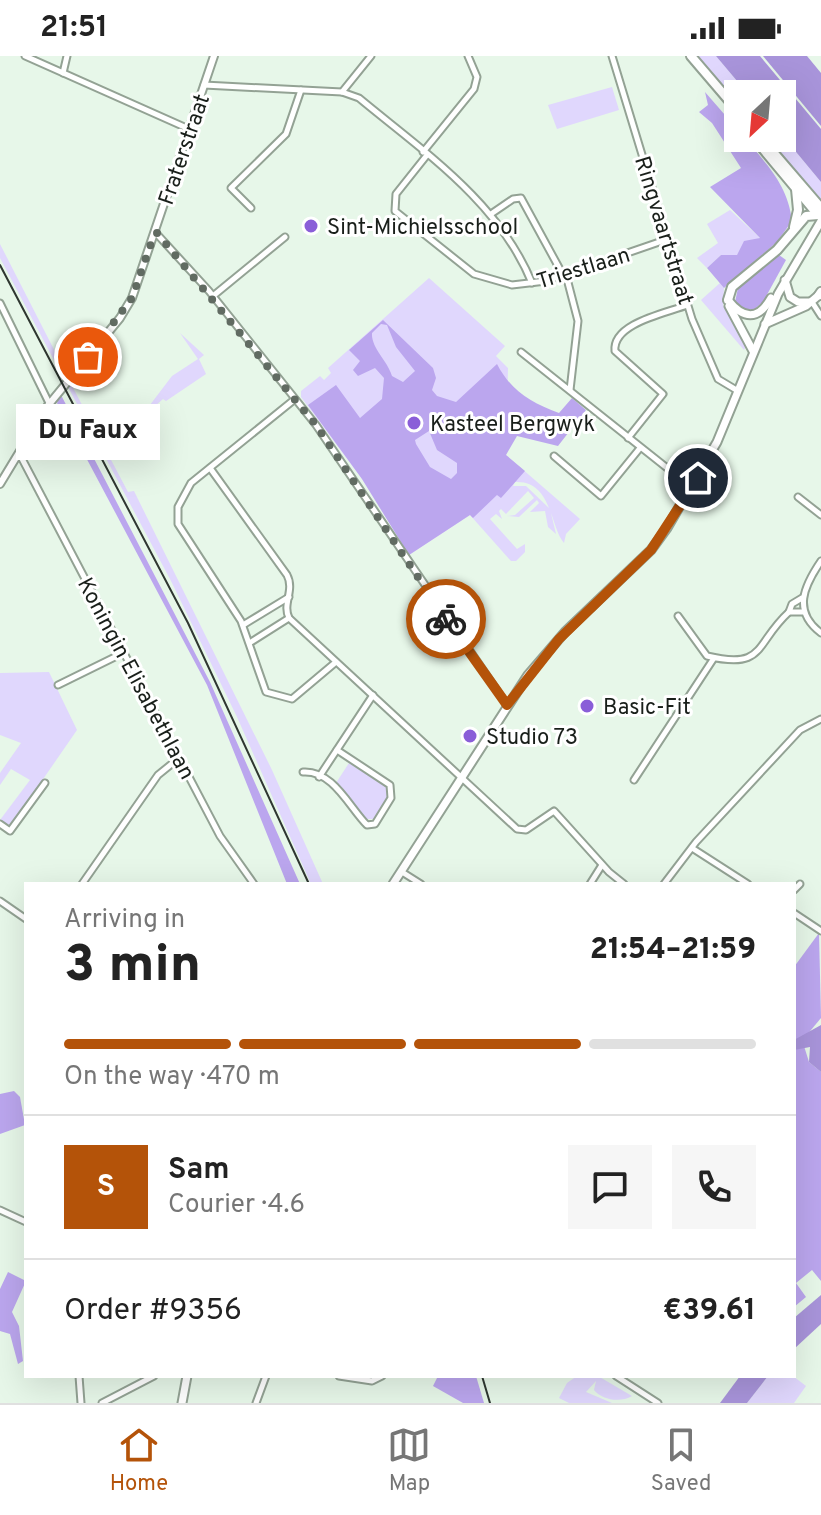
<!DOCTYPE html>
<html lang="en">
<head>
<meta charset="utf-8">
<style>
  body { margin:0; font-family:Overpass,sans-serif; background:#f6f6f6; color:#222; height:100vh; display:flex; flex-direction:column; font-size:30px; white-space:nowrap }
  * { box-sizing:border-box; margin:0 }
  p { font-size:26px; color:#767676 }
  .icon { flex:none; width:44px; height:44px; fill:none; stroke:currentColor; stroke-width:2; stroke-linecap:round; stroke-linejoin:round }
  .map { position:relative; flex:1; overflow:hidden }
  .drawer { position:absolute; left:24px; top:826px; width:772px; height:496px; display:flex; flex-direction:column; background:#fff; border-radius:0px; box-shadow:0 8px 32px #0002 }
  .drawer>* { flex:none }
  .needle { width:52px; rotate:206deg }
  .fabs { position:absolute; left:724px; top:24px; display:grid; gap:16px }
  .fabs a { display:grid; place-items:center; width:72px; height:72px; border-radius:0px; background:#fff; box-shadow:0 8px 32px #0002; font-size:40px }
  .pin { position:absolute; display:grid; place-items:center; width:68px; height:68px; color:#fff; margin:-34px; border:4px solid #fff; border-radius:50%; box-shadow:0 2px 8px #0007 }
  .courier { position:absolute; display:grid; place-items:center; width:80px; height:80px; margin:-40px; border:6px solid #b45309; border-radius:50%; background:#fff; color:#222; box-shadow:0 2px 10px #0007 }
  .bubble { position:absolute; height:56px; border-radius:0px; background:#fff; box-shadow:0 8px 32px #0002; font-size:26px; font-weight:800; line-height:56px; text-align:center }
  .head em { font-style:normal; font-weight:800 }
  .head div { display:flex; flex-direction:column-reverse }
  .head { display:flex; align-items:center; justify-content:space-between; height:136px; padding:0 40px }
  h1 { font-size:52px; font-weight:800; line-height:60px }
  .bar { display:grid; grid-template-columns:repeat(4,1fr); gap:12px 8px; align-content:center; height:96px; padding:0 40px }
  .bar i { height:10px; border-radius:6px; background:#e0e0e0 }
  .bar .selected { background:#b45309 }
  .bar p { grid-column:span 4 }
  .line { display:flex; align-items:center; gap:20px; padding:0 40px; border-top:2px solid #e0e0e0 }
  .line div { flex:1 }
  .round { display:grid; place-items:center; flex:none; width:84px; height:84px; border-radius:0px; background:#f6f6f6 }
  .status { display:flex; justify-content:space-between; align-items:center; height:56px; padding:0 40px; background:#fff; direction:ltr }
  .status svg { height:22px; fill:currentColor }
  .dock { display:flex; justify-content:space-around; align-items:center; height:112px; border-top:2px solid #e0e0e0; background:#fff; font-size:22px; color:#767676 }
  .dock a { display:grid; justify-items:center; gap:4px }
  .dock .selected { color:#b45309 }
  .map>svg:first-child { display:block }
  .green { fill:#e0d7fd }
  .forest { fill:#bba6ee; fill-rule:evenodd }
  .water { fill:#a894da }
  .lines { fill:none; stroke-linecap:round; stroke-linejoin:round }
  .minor-casing { stroke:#93a294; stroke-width:9 }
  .tertiary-casing { stroke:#93a294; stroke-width:10 }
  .secondary-casing { stroke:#93a294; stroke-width:11 }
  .trunk-casing { stroke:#93a294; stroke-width:12 }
  .minor { stroke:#fff; stroke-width:5 }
  .tertiary { stroke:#fff; stroke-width:6 }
  .secondary { stroke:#fff; stroke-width:7 }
  .trunk { stroke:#fff; stroke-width:8 }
  .rail { stroke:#2f3731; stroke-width:2 }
  .done { stroke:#616b62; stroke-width:8; stroke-dasharray:0 14.4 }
  .route { stroke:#b45309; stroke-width:10 }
  .poi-dot { fill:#8a5ed8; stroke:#fff; stroke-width:3 }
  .labels { text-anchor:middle; stroke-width:6; stroke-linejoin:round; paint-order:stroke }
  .street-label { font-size:22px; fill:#191f1a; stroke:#fff }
  .poi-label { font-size:22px; fill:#191f1a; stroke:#fff; text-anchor:start }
</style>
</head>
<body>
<div class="status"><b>21:51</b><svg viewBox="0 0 49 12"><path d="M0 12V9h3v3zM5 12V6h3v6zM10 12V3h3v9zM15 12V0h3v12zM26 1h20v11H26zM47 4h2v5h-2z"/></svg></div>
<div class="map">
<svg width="821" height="1347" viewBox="0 0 821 1347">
  <rect width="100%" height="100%" fill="#e7f7e9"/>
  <!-- green -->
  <g class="green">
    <path d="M697,0h19l32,38h-10v11z"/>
    <path d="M612,31l7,23 -62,19 -9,-24z"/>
    <path d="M782,79l39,47v20l-54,-64h15z"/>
    <path d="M730,154l30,28 -17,9 -6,8h-16l-14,13 -10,-10 21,-15 -11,-19z"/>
    <path d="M0,188l67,131 -3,4 -64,-121z"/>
    <path d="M429,222l76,68 -9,10 12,12 -2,87 74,64 -14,15 -2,9c-14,-16 -12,-63 -49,-61l-2,4h13l24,23 6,25 -8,-7 -3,-16 -15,1 9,-9 -2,-3 -18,17 -12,-1 8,-1 19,-17 -6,-7 -22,23 -5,-5 -2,2 3,8 -6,-5 -6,5 27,30 8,-5v8l-9,9h-5l-41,-46 -61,40 -47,-76 -61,-82v-6l19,-15 4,4 7,-7 -3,-5z"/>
    <path d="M720,227l4,5 -1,17 23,41 -2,4 -43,-50z"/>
    <path d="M180,277l24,22 -5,4 7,15 -40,27 -3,-2 -26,23 35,-46 26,-17z"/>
    <path d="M71,328l57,108 6,-1 138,279 51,114h-12l-74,-167 -66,-136 -103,-194z"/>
    <path d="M49,616l28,58 -67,97 -10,-7 30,-40 -19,-11 -11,16v-12l21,-30 -21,-8v-62z"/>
    <path d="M349,707l39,25 2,7 -15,24h-11l-28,-36z"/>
    <path d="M577,1320h21l34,20c-12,7 -30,4 -38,-6l2,-9 -10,11 26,11h-43l-10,-5 8,-15z"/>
    <path d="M768,1320h25l13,10 -12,17h-47z"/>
  </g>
  <!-- forest -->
  <g class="forest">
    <path d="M705,36l33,38v8h7c22,27 43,47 47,83l-15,21 -53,46 -17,-20 14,-13h16l7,-14 16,-3 -50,-51 31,-19 -29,-45 -13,-11 9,-7z"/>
    <path d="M779,199l7,5 -23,42 -11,9 -9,-1 -8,-8 3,-14z"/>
    <path d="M383,264l50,48 3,10 -4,12 5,6 19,6 41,-38c14,27 34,39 62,49l13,-15 14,12 -28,36 -41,-10 -11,19 19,16 -24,27 -4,-3 -24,23 -3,-3 -61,40 -47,-76 -54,-74 28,-20 24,33 22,-19 2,-21 -9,-10 -17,8 -5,-6 7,-9 -11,-11zM381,268l6,1 9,22 19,24 -12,11 -11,-6c-5,-16 -21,-28 -20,-43zM429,375l8,19 20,13v10l-6,6 -21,-12 -14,-23 -1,-4z"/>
    <path d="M61,339l149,287 90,202h-13l-80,-199 -150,-282z"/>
    <path d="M819,877l2,85 -15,18 -12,6v-75z"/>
    <path d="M804,990l5,16 12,10v209l-9,-11 -16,13 10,14 -12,10v-257z"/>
    <path d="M14,1035l6,6 5,28 -25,9v-40z"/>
    <path d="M8,1216l18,9 -14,31 7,14 4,35 -5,3 -8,-30 -10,-3v-42z"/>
    <path d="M438,1320h38l8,27h-21l-30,-17z"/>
  </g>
  <!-- water -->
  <g class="water">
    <path d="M716,0h44l61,73v53l-39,-47v-41h-34z"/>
    <path d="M763,0h44l14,17v53z"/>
    <path d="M821,969v47l-12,-10 1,-15 -16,3v-10z"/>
    <path d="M821,1239v29l-27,25v-31z"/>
    <path d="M740,1320h28l-21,27h-27z"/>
  </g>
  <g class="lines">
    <!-- minor casing -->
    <g class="minor-casing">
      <g id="minor">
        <path d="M25,0l164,73"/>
        <path d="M612,0l80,263 26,60 20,12"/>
        <path d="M63,17l4,-17"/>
        <path d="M204,29l138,7 17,6c65,54 140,104 173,185"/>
        <path d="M342,36l29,-36"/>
        <path d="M423,96l51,-63 3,-12 -9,-21"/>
        <path d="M427,99l-31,39 -1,17 79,63 38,11 34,-4 122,-42"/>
        <path d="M251,152l-20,-20 55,-54 15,-44"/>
        <path d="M491,158l22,-15 8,-1 42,77"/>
        <path d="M155,176l54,59 107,134 191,280"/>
        <path d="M566,219l12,46 -8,69"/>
        <path d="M213,240l72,-59"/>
        <path d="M812,246l9,14"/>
        <path d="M0,247l49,100"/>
        <path d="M521,296l170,135"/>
        <path d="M295,343l-104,84 -13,24v17l63,97 25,71 26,7 44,-37"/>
        <path d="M628,382l35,-44 -48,-43c-3,-28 52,-38 72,-46"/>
        <path d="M19,397l201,383 34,48"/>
        <path d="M554,400l47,40 39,-48"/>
        <path d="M210,412l77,107c8,15 -5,29 2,43l228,211 9,1 28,-19 55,61 15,12"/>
        <path d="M798,441l23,18"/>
        <path d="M821,505c-17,25 -29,50 0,72"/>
        <path d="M802,542l-10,6 -3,8h15"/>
        <path d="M678,560l29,40c59,14 47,-12 82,-44"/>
        <path d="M243,569l46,-28"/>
        <path d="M251,586l38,-24"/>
        <path d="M58,629l65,-32"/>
        <path d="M303,716c30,-2 46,35 64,53l8,-1 16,-26 -1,-13 -53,-35"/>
        <path d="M319,721l54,-82"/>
        <path d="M634,724l80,-122"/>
        <path d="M0,768l10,7 35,-48"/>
        <path d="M692,792l56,36"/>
        <path d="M402,816l19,12"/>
        <path d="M82,828l76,-109 21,-17"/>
        <path d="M590,828l12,-19"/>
        <path d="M664,828l32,-42 104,-112 21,-11"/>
        <path d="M794,834l6,-6"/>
        <path d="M0,845l26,18"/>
        <path d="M794,857l27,18"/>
        <path d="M0,1154l26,12"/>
        <path d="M79,1320l2,27"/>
        <path d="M339,1320l33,5 10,-5"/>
        <path d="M616,1320l42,27"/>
        <path d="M102,1347l52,-27"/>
        <path d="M256,1347l10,-27"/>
      </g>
    </g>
    <!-- tertiary casing -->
    <g class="tertiary-casing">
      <path id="tertiary" d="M0,428l46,-76 74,-90 12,-20 82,-242"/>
    </g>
    <!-- secondary casing -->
    <g class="secondary-casing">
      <g id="secondary">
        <path d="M785,224l5,17 8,5h12"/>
        <path d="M728,244c15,19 30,21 43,-2"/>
        <path d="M729,250l24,45"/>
        <path d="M765,268l41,-18 13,-11"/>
        <path d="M393,828l135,-209 37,-43 86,-82 16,-22 50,-86 61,-148 43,-73"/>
        <path d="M182,1347l5,-27"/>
      </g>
    </g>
    <!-- trunk casing -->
    <g class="trunk-casing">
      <g id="trunk">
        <path d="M691,0l47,55"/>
        <path d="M754,82l64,77"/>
        <path d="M761,82l60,70"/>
        <path d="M794,171l4,-17 -2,-21"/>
        <path d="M819,239l2,-3"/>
        <path d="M728,244l4,-13 45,-37 29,-34 12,-1"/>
      </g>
    </g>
    <!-- minor -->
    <use href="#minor" class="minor"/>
    <!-- tertiary -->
    <use href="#tertiary" class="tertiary"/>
    <!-- secondary -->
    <use href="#secondary" class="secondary"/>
    <!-- trunk -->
    <use href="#trunk" class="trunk"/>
    <!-- rail -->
    <g class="rail">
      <path d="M0,209l188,358 121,261"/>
      <path d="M482,1320l8,27"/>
    </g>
  </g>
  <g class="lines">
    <!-- done -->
    <path class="done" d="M88,301l44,-59 22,-63 3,-2 159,192 130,194"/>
    <!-- route -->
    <path class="route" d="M446,563l61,86 52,-66 92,-89 47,-72"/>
  </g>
  <!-- markers -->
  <g class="poi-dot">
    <circle cx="311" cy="170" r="8"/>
    <circle cx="414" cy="367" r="8"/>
    <circle cx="587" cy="650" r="8"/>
    <circle cx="470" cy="680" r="8"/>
  </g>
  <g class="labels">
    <!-- street labels -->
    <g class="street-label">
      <text transform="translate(183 93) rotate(-71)" y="8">Fraterstraat</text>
      <text transform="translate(665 174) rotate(73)" y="8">Ringvaartstraat</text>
      <text transform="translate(583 211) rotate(-17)" y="8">Triestlaan</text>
      <text transform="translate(137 622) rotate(62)" y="8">Koningin Elisabethlaan</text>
    </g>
    <!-- poi labels -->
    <g class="poi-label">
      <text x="327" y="178">Sint-Michielsschool</text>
      <text x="430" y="375">Kasteel Bergwyk</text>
      <text x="603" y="658">Basic-Fit</text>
      <text x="486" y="688">Studio 73</text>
    </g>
  </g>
</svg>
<div class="fabs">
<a><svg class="needle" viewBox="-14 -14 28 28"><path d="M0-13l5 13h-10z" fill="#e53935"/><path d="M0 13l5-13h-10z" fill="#767676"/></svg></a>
</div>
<div class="pin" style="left:88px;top:301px;background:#ea580c"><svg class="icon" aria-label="bag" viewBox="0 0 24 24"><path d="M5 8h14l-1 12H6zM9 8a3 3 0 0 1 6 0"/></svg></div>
<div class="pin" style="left:698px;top:422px;background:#1f2937"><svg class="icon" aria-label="home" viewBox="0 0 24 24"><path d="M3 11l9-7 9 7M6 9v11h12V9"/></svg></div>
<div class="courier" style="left:446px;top:563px"><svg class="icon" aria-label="bike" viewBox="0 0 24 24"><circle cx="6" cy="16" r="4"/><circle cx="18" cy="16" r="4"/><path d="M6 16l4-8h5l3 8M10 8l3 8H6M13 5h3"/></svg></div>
<div class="bubble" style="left:16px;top:348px;width:144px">Du Faux</div>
<section class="drawer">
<div class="head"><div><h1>3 min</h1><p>Arriving in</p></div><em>21:54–21:59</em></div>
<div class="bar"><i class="selected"></i><i class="selected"></i><i class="selected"></i><i></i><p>On the way · 470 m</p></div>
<div class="line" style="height:144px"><b class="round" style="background:#b45309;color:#fff">S</b><div><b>Sam</b><p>Courier · 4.6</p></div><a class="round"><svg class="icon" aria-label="chat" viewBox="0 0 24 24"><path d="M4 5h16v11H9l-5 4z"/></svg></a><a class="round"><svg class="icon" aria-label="phone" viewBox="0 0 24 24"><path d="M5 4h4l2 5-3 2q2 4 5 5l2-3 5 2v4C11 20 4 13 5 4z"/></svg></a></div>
<div class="line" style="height:104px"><div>Order #9356</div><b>€39.61</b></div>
</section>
</div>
<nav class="dock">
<a class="selected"><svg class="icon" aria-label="home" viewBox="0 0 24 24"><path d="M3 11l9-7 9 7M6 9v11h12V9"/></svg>Home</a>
<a><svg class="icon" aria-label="map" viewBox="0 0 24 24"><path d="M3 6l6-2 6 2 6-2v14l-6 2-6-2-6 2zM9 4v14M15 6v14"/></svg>Map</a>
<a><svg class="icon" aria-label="saved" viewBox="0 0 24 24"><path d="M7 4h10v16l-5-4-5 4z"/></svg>Saved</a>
</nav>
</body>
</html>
